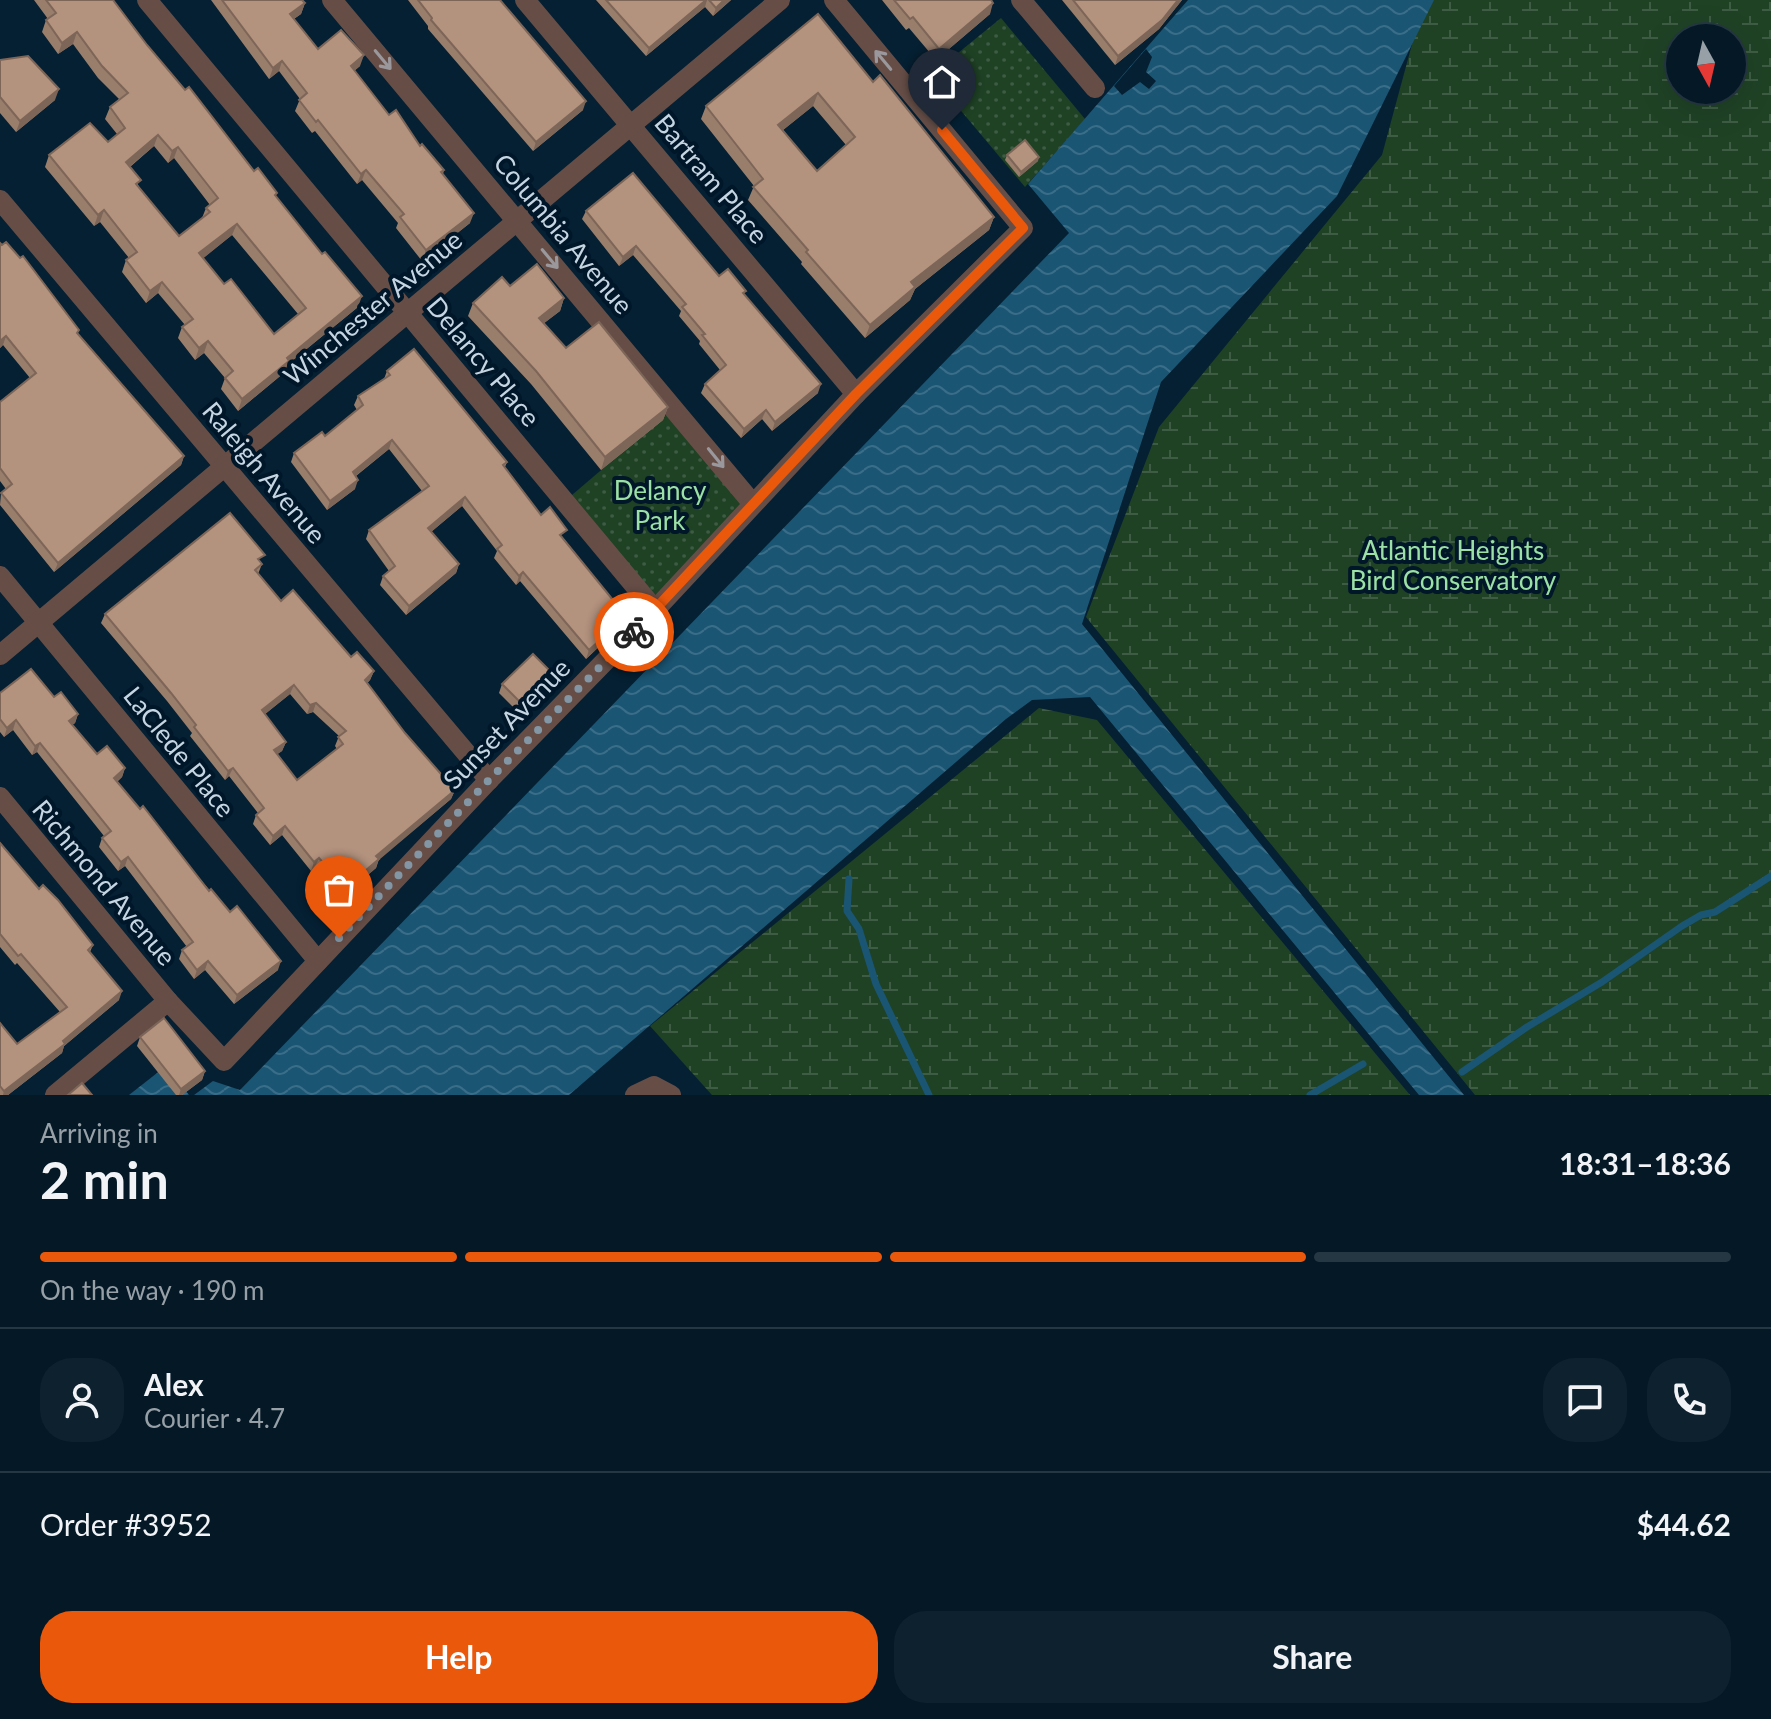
<!DOCTYPE html>
<html lang="en">
<head>
<meta charset="utf-8">
<style>
  body { margin:0; font-family:Lato,sans-serif; background:#0d212e; color:#f1f3f6; height:100vh; display:flex; flex-direction:column; font-size:30px; white-space:nowrap }
  * { box-sizing:border-box; margin:0 }
  p { font-size:26px; color:#97a0a7 }
  .icon { flex:none; width:44px; height:44px; fill:none; stroke:currentColor; stroke-width:2; stroke-linecap:round; stroke-linejoin:round }
  .map { position:relative; height:1095px; overflow:hidden }
  .panel { display:flex; flex-direction:column; background:#041826; flex:1 }
  .panel>* { flex:none }
  .needle { width:52px; rotate:172deg }
  .controls { position:absolute; left:1666px; top:24px; display:grid; gap:16px }
  .controls a { display:grid; place-items:center; width:80px; height:80px; border-radius:50%; background:#041826; box-shadow:0 8px 32px #0002,0 0 0 2px #253743; font-size:40px }
  .pin { position:absolute; display:grid; place-items:center; width:68px; height:68px; color:#fff; margin:-82px -34px; border-radius:50% 50% 50% 0; rotate:-45deg; box-shadow:0 0 8px #0007 }
  .pin .icon { rotate:45deg }
  .courier { position:absolute; display:grid; place-items:center; width:80px; height:80px; margin:-40px; border:6px solid #ea580c; border-radius:50%; background:#fff; color:#222; box-shadow:0 2px 10px #0007 }
  .summary em { font-style:normal; font-weight:700 }
  .summary div { display:flex; flex-direction:column-reverse }
  .summary { display:flex; align-items:center; justify-content:space-between; height:136px; padding:0 40px }
  h1 { font-size:52px; font-weight:700; line-height:60px }
  .bar { display:grid; grid-template-columns:repeat(4,1fr); gap:12px 8px; align-content:center; height:96px; padding:0 40px }
  .bar i { height:10px; border-radius:6px; background:#253743 }
  .bar .current { background:#ea580c }
  .bar p { grid-column:span 4 }
  .line { display:flex; align-items:center; gap:20px; padding:0 40px; border-top:2px solid #253743 }
  .line div { flex:1 }
  .round { display:grid; place-items:center; flex:none; width:84px; height:84px; border-radius:32px; background:#0d212e }
  .button { display:flex; gap:16px; margin-top:auto; padding:16px 40px }
  .button a { flex:1; height:92px; border-radius:32px; background:#ea580c; color:#fff; font-size:32px; font-weight:700; line-height:92px; text-align:center }
  .button a+a { background:#0d212e; color:#f1f3f6 }
  .map>svg:first-child { display:block }
  .wetland { fill:url(#wetland-marsh); fill-rule:evenodd }
  .park { fill:url(#park-dots) }
  .water { fill:url(#water-waves) }
  .pier { fill:#052033 }
  .lines { fill:none; stroke-linecap:round; stroke-linejoin:round }
  .stream { stroke:#1a5573; stroke-width:7 }
  .minor { stroke:#664e47; stroke-width:20 }
  .wall { fill:#9a7e6c; fill-rule:evenodd }
  .shaded-wall { fill:#7d6658 }
  .building { fill:#b3927e; stroke:#7d6658; stroke-width:2; fill-rule:evenodd }
  .oneway { stroke:#9a989c }
  .done { stroke:#8296a5; stroke-width:8; stroke-dasharray:0 14.4 }
  .route { stroke:#ea580c; stroke-width:10 }
  .labels { text-anchor:middle; stroke-width:8; stroke-linejoin:round; paint-order:stroke }
  .street-label { font-size:26px; fill:#c5d5e2; stroke:#001629 }
  .park-label { font-size:26px; fill:#9be0a4; stroke:#001629 }
</style>
</head>
<body>
<div class="map">
<svg width="1771" height="1095" viewBox="0 0 1771 1095">
  <defs>
    <pattern id="wetland-marsh" width="20" height="14" patternUnits="userSpaceOnUse" patternTransform="scale(2)"><rect width="20" height="14" fill="#1f4225"/><path d="M1 5h8M5 5V1M11 12h8M15 12V8" fill="none" stroke="#3e5c44"/></pattern>
    <pattern id="park-dots" width="8" height="8" patternUnits="userSpaceOnUse" patternTransform="scale(2)"><rect width="8" height="8" fill="#1f4225"/><path d="M2 2h.1M6 6h.1" fill="none" stroke="#3e5c44" stroke-width="1.8" stroke-linecap="round"/></pattern>
    <pattern id="water-waves" width="16" height="10" patternUnits="userSpaceOnUse" patternTransform="scale(2)"><rect width="16" height="10" fill="#1a5573"/><path d="M0 5q4-4 8 0t8 0" fill="none" stroke="#3a6d87"/></pattern>
  </defs>
  <rect width="100%" height="100%" fill="#052033"/>
  <!-- wetland -->
  <g class="wetland">
    <path d="M1424,0h347v1095h-296l-389,-478 73,-190 223,-272zM1680,38h52v52h-52z"/>
    <path d="M1039,708l58,12 313,375h-698l-62,-69z"/>
  </g>
  <!-- park -->
  <g class="park">
    <path d="M1001,18l84,101 -60,68 -94,-112z"/>
    <path d="M675,407l78,97 -98,106 -90,-109z"/>
  </g>
  <!-- water -->
  <g class="water">
    <path d="M1188,0h246l-97,196 -176,186 -79,242 382,471h-45l-329,-398 -58,3 -26,19 -437,376h-375l19,-14 27,9 829,-857 -41,-49z"/>
    <path d="M166,1066l23,29h-60z"/>
  </g>
  <!-- pier -->
  <path class="pier" d="M1146,49l6,8 -6,15 10,9 -7,8 -9,-7 -18,13 -8,-9z"/>
  <g class="lines">
    <!-- stream -->
    <g class="stream">
      <path d="M849,879l-2,32 12,18 17,55 53,111"/>
      <path d="M1462,1072l65,-45 75,-45 80,-56 19,-11 14,-3 56,-36"/>
      <path d="M1310,1095l53,-31"/>
    </g>
    <!-- minor -->
    <g class="minor">
      <path d="M147,0l508,610"/>
      <path d="M332,0l421,504"/>
      <path d="M525,0l331,394"/>
      <path d="M1021,0l74,88"/>
      <path d="M0,200l489,580"/>
      <path d="M0,576l318,385"/>
      <path d="M0,655l780,-655"/>
      <path d="M0,797l168,204 56,60 265,-281 166,-170 201,-216 167,-166 -189,-228"/>
      <path d="M55,1095l113,-94"/>
      <path d="M635,1095l19,-9 17,9"/>
    </g>
  </g>
  <!-- wall -->
  <g class="wall">
    <path d="M34,0h79l34,45 129,151 82,111 -71,58 -2,7 -47,39 -17,-22 4,-11 -21,-25 -9,7 -17,-22 4,-11 3,-2 -27,-32 -12,10 -24,-31 4,-12 3,-2 -29,-36 -6,4 -49,-59 4,-12 59,-13 9,-8 -12,-15 5,-12 9,-8 -21,-21 -25,-34 -15,10 -16,-22 4,-12 2,-1zM154,146l14,17 6,-5 36,47 -4,3 -4,10 -23,18 -40,-49 -9,-20zM232,235l66,79 -24,20 -50,-50 -21,-26z"/>
    <path d="M211,0h91l3,3 -4,11 -7,5 24,30 42,17 -6,5 35,44 55,55 -1,4 27,49 -48,38 -26,-33 2,-5 -36,-43 -5,4 -42,-53 -3,2 -17,-22 5,-12 -21,-28 -10,8z"/>
    <path d="M408,0h92l83,110 -50,41 -105,-122v-3z"/>
    <path d="M596,0h135l-18,16 -8,-9 -59,49z"/>
    <path d="M882,0h109l-1,14 -54,46 -27,-32 -3,2z"/>
    <path d="M1062,0h120l-23,29 -44,36z"/>
    <path d="M0,60l55,40 -39,32 -16,-19z"/>
    <path d="M873,82l121,135 -5,13 -74,59 -5,11 -45,38 -64,-74 1,-2 -54,-62 6,-14 -53,-67 5,-13zM813,106l33,39 -29,26 -34,-41z"/>
    <path d="M1007,155l31,6 -19,16 -14,-17z"/>
    <path d="M586,211l133,65 25,18 74,99 -46,38 -10,-12 -21,19 -40,-45 4,-9 15,-14 -21,-26 1,-3 -21,-25 2,-5 -48,-56 -14,11 -37,-47z"/>
    <path d="M0,243l184,213 -3,9 -127,107 -54,-67 1,-12 5,-4 -6,-8v-79l30,-24 -27,-33 -3,3z"/>
    <path d="M510,286l54,12 -4,13 -16,12 22,25 102,59 -5,13 -62,50 -70,-86 -63,-68 5,-13z"/>
    <path d="M387,371l120,91 -2,5 36,48 23,24 62,77 -4,9 -36,34 -66,-78 -4,4 -22,-27 3,-7 -35,-45 -31,26 28,32 -3,9 -50,42 -26,-30 3,-9 6,-5 -23,-32 3,-9 53,-39 -33,-42 -33,27 -1,13 -28,21 -36,-48 3,-9 31,-17 32,-26 -3,-5 4,-9 26,-17z"/>
    <path d="M261,563l1,1 -4,10 23,27 70,56 23,14 -4,9 -3,3 38,50 50,57 -4,9 -72,60 -3,9 -34,29 -27,-30 -4,4 -29,-36 -12,10 -17,-21 3,-9 2,-2 -29,-37 -4,4 -35,-44 2,-3 -25,-32 -66,-78 4,-9zM290,694l17,20 6,-2 26,24 -4,10 2,3 -40,31 -20,-26 5,-3 4,-9 -21,-28z"/>
    <path d="M549,682l-31,30 -19,-19 3,-9z"/>
    <path d="M0,693l54,4 24,17 -3,9 -3,2 25,29 28,14 -3,9 -5,5 161,188 -44,34 -29,-34 -11,9 -15,-20 3,-9 5,-3 -62,-81 -7,5 -19,-24 3,-9 2,-2 -67,-84 -5,3 -19,-25 -9,7 -4,-5z"/>
    <path d="M0,843l39,46 54,56 -3,7 29,48 -55,46 -2,7 -54,42h-8v-72l17,21 43,-32 -43,-49 -2,2 -15,-18z"/>
    <path d="M140,1037l65,34 -3,9 -20,15h-6l-39,-49z"/>
  </g>
  <!-- shaded-wall -->
  <g class="shaded-wall">
    <path d="M706,0h1l-2,7 -59,49 3,-8z"/>
    <path d="M724,0h7l-18,16 3,-8z"/>
    <path d="M1178,0h4l-23,29 -44,36 3,-9z"/>
    <path d="M305,3l-4,11 -15,10 4,-10z"/>
    <path d="M993,3l-3,11 -54,46 3,-11z"/>
    <path d="M77,32l-4,12 -15,10 4,-11z"/>
    <path d="M364,55l-4,11 -13,11 4,-11z"/>
    <path d="M282,61l-3,10 -10,8 4,-11z"/>
    <path d="M59,89l-4,11 -39,32 4,-11z"/>
    <path d="M818,93l-5,13 -40,32 5,-13z"/>
    <path d="M586,101l-3,9 -50,41 3,-9z"/>
    <path d="M158,135l-4,11 -32,27 4,-11z"/>
    <path d="M178,147l-4,11 -6,5 4,-12z"/>
    <path d="M1039,157l-1,4 -19,16 2,-5z"/>
    <path d="M366,170l-4,10 -5,4 4,-10z"/>
    <path d="M104,210l-4,12 -6,4 4,-11z"/>
    <path d="M474,213l-4,10 -48,38 4,-11z"/>
    <path d="M994,217l-5,13 -74,59 -5,11 -45,38 5,-13 41,-43z"/>
    <path d="M237,224l-5,11 -37,30 4,-12z"/>
    <path d="M636,246l-3,9 -14,11 4,-9z"/>
    <path d="M162,282l-4,11 -12,10 4,-12z"/>
    <path d="M362,296l-4,11 -71,58 -2,7 -47,39 4,-12 45,-41z"/>
    <path d="M564,298l-4,13 -26,20 5,-13z"/>
    <path d="M6,336l-3,9 -3,3v-7z"/>
    <path d="M208,341l-4,12 -9,7 4,-12z"/>
    <path d="M821,384l-3,9 -46,38 3,-9z"/>
    <path d="M668,407l-5,13 -62,50 4,-13z"/>
    <path d="M766,410l-4,9 -21,19 3,-9z"/>
    <path d="M392,440l-3,9 -40,32 4,-9z"/>
    <path d="M184,456l-3,9 -127,107 4,-9z"/>
    <path d="M358,480l-3,9 -28,21 3,-9z"/>
    <path d="M465,497l-3,9 -37,31 3,-9z"/>
    <path d="M459,564l-3,9 -50,42 3,-9z"/>
    <path d="M523,572l-3,9 -4,4 3,-9z"/>
    <path d="M626,616l-4,9 -36,34 3,-9z"/>
    <path d="M374,671l-4,9 -8,9 3,-9z"/>
    <path d="M552,673l-3,9 -31,30 3,-9z"/>
    <path d="M294,685l-4,9 -31,25 3,-9z"/>
    <path d="M316,703l-3,9 -6,2 3,-9z"/>
    <path d="M78,714l-3,9 -10,7 4,-9z"/>
    <path d="M16,720l-3,10 -9,7 3,-9z"/>
    <path d="M286,742l-4,9 -11,8 3,-9z"/>
    <path d="M40,743l-3,9 -5,3 3,-9z"/>
    <path d="M125,768l-3,9 -12,10 4,-9z"/>
    <path d="M233,768l-4,8 -4,4 3,-9z"/>
    <path d="M455,790l-4,9 -78,66 3,-9z"/>
    <path d="M285,826l-3,9 -12,10 3,-9z"/>
    <path d="M128,857l-3,9 -7,5 3,-9z"/>
    <path d="M319,858l-4,9 -4,4 3,-9z"/>
    <path d="M379,859l-3,9 -34,29 3,-9z"/>
    <path d="M208,961l-3,9 -11,9 3,-9z"/>
    <path d="M281,961l-3,9 -44,34 3,-9z"/>
    <path d="M122,991l-3,9 -55,46 -2,7 -54,42h-5l1,-4z"/>
    <path d="M205,1071l-3,9 -20,15h-3l2,-6z"/>
  </g>
  <!-- building -->
  <g class="building">
    <path d="M46,0h67l34,45 38,45 4,-3 65,84 4,-3 19,25 -2,2 47,59 3,-2 37,44 -75,62 2,3 -47,38 -17,-21 8,-7 -25,-30 -9,7 -17,-21 11,-8 -31,-37 -12,9 -24,-31 11,-8 -33,-42 -6,5 -49,-60 41,-32 18,19 17,-14 -15,-21 18,-14 -26,-27 -25,-34 -15,11 -16,-23 10,-7zM158,135l14,16 6,-4 40,51 -12,10 4,4 -31,24 -43,-52 5,-4 -15,-18zM237,224l69,84 -32,26 -43,-55 -7,5 -25,-31z"/>
    <path d="M222,0h80l3,3 -15,11 28,35 23,-19 23,25 -13,11 38,49 7,-5 24,36 2,-2 22,26 -3,2 33,41 -48,37 -26,-33 4,-3 -38,-44 -5,4 -43,-54 -2,2 -17,-22 8,-7 -25,-32 -9,7z"/>
    <path d="M418,0h82l86,101 -50,41 -105,-122 1,-2z"/>
    <path d="M606,0h100l-57,48z"/>
    <path d="M709,0h15l-8,8z"/>
    <path d="M894,0h97l2,3 -54,46 -26,-32 -3,2z"/>
    <path d="M1073,0h105l-16,20 -44,36z"/>
    <path d="M818,14l55,68 7,-7 114,142 -83,65 4,5 -45,38 -64,-73 2,-2 -55,-63 10,-8 -57,-73zM818,93l37,44 -38,34 -39,-46z"/>
    <path d="M28,56l31,33 -39,32 -20,-24v-37z"/>
    <path d="M1025,140l14,17 -18,15 -14,-17z"/>
    <path d="M633,173l86,103 9,-7 18,22 -3,2 78,91 -46,38 -9,-12 -22,19 -39,-45 21,-19 -24,-30 3,-1 -23,-27 4,-3 -50,-58 -13,11 -37,-46z"/>
    <path d="M6,242l14,16 3,-2 56,74 -2,3 107,123 -126,107 -57,-70 11,-9 -12,-16v-66l36,-29 -30,-37 -6,5v-98l2,2z"/>
    <path d="M537,264l27,34 -25,20 27,30 33,-26 69,85 -63,50 -69,-86 -63,-68 29,-26 8,9z"/>
    <path d="M414,349l93,113 -4,3 38,50 9,-8 17,23 -7,5 66,81 -37,34 -66,-78 -4,4 -22,-27 5,-4 -37,-48 -37,31 31,36 -50,42 -26,-30 12,-10 -26,-36 60,-44 -37,-46 -39,32 5,8 -28,21 -36,-48 28,-21 3,4 38,-31 -5,-9 32,-21 -3,-4z"/>
    <path d="M230,513l35,42 -7,4 4,5 -7,6 26,31 12,-11 58,67 6,-5 17,19 -9,9 40,53 50,57 -79,66 3,3 -34,29 -26,-30 -5,4 -29,-36 -12,10 -17,-21 8,-7 -31,-40 -5,3 -34,-44 2,-2 -25,-32 -66,-79zM294,685l16,20 6,-2 30,28 -8,6 5,7 -46,36 -23,-30 12,-8 -24,-32z"/>
    <path d="M533,654l19,19 -31,30 -19,-19z"/>
    <path d="M31,669l23,28 7,-5 17,22 -9,7 28,33 10,-8 18,22 -11,10 26,31 3,-3 66,85 2,-2 19,23 7,-6 44,55 -44,34 -29,-34 -11,9 -15,-20 11,-8 -65,-85 -7,5 -19,-24 9,-7 -71,-88 -5,3 -19,-26 -9,8 -7,-9v-26z"/>
    <path d="M0,843l39,46 4,-4 15,15 35,45 -5,5 34,41 -59,50 2,3 -61,47 -4,-5v-63l17,21 50,-37 -46,-53 -3,2 -18,-22z"/>
    <path d="M164,1018l41,53 -24,18 -41,-52z"/>
    <path d="M82,1083l10,12h-24z"/>
  </g>
  <!-- one-way arrows -->
  <defs><path id="oneway-shaft" d="M-6 0H5M1.5-3L5.5 0L1.5 3" fill="none" stroke-width="1.6" stroke-linecap="round" stroke-linejoin="round" transform="scale(2)"/></defs>
  <g class="oneway">
    <use href="#oneway-shaft" transform="translate(383 60) rotate(50)"/>
    <use href="#oneway-shaft" transform="translate(883 60) rotate(-130)"/>
    <use href="#oneway-shaft" transform="translate(550 259) rotate(50)"/>
    <use href="#oneway-shaft" transform="translate(716 458) rotate(51)"/>
  </g>
  <g class="lines">
    <!-- done -->
    <path class="done" d="M339,938l150,-158 145,-148"/>
    <!-- route -->
    <path class="route" d="M634,632l222,-238 167,-166 -81,-98"/>
  </g>
  <g class="labels">
    <!-- street labels -->
    <g class="street-label">
      <text transform="translate(711 179) rotate(50)" y="9">Bartram Place</text>
      <text transform="translate(563 234) rotate(50)" y="9">Columbia Avenue</text>
      <text transform="translate(373 308) rotate(-40)" y="9">Winchester Avenue</text>
      <text transform="translate(483 362) rotate(50)" y="9">Delancy Place</text>
      <text transform="translate(264 473) rotate(50)" y="9">Raleigh Avenue</text>
      <text transform="translate(507 724) rotate(-46)" y="9">Sunset Avenue</text>
      <text transform="translate(179 752) rotate(51)" y="9">LaClede Place</text>
      <text transform="translate(104 883) rotate(50)" y="9">Richmond Avenue</text>
    </g>
    <!-- park labels -->
    <g class="park-label">
      <text x="660" y="500">Delancy<tspan x="660" dy="30">Park</tspan></text>
      <text x="1453" y="560">Atlantic Heights<tspan x="1453" dy="30">Bird Conservatory</tspan></text>
    </g>
  </g>
</svg>
<div class="controls">
<a><svg class="needle" viewBox="-14 -14 28 28"><path d="M0-13l5 13h-10z" fill="#e53935"/><path d="M0 13l5-13h-10z" fill="#97a0a7"/></svg></a>
</div>
<div class="pin" style="left:339px;top:938px;background:#ea580c"><svg class="icon" aria-label="bag" viewBox="0 0 24 24"><path d="M5 8h14l-1 12H6zM9 8a3 3 0 0 1 6 0"/></svg></div>
<div class="pin" style="left:942px;top:130px;background:#1f2937"><svg class="icon" aria-label="home" viewBox="0 0 24 24"><path d="M3 11l9-7 9 7M6 9v11h12V9"/></svg></div>
<div class="courier" style="left:634px;top:632px"><svg class="icon" aria-label="bike" viewBox="0 0 24 24"><circle cx="6" cy="16" r="4"/><circle cx="18" cy="16" r="4"/><path d="M6 16l4-8h5l3 8M10 8l3 8H6M13 5h3"/></svg></div>
</div>
<section class="panel">
<div class="summary"><div><h1>2 min</h1><p>Arriving in</p></div><em>18:31–18:36</em></div>
<div class="bar"><i class="current"></i><i class="current"></i><i class="current"></i><i></i><p>On the way · 190 m</p></div>
<div class="line" style="height:144px"><a class="round"><svg class="icon" aria-label="person" viewBox="0 0 24 24"><circle cx="12" cy="8" r="4"/><path d="M4 21q1-7 8-7t8 7"/></svg></a><div><b>Alex</b><p>Courier · 4.7</p></div><a class="round"><svg class="icon" aria-label="chat" viewBox="0 0 24 24"><path d="M4 5h16v11H9l-5 4z"/></svg></a><a class="round"><svg class="icon" aria-label="phone" viewBox="0 0 24 24"><path d="M5 4h4l2 5-3 2q2 4 5 5l2-3 5 2v4C11 20 4 13 5 4z"/></svg></a></div>
<div class="line" style="height:104px"><div>Order #3952</div><b>$44.62</b></div>
<div class="button"><a>Help</a><a>Share</a></div>
</section>
</body>
</html>
